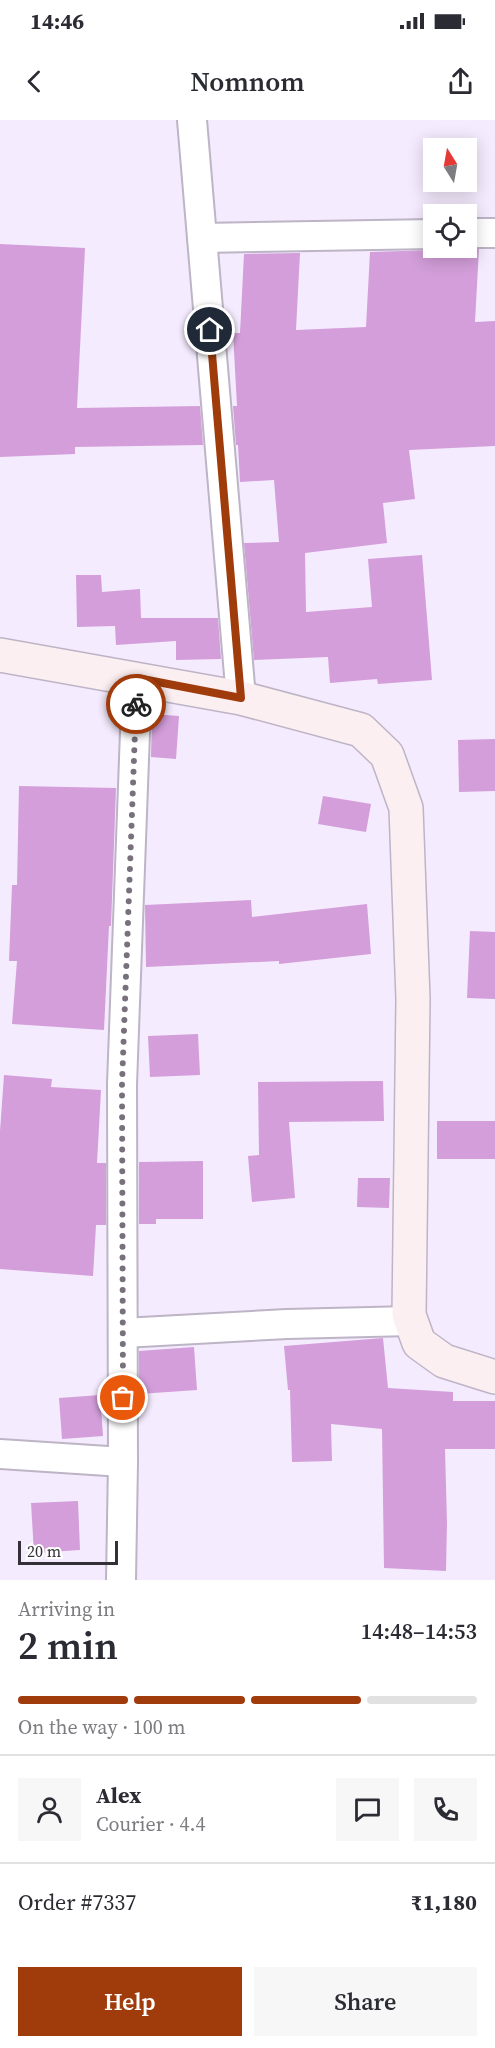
<!DOCTYPE html>
<html lang="en">
<head>
<meta charset="utf-8">
<style>
  body { margin:0; font-family:"Source Serif 4",serif; background:#f7f7f7; color:#2b2b33; height:100vh; display:flex; flex-direction:column; font-size:22px; white-space:nowrap }
  * { box-sizing:border-box; margin:0 }
  p { font-size:20px; color:#7c7c81 }
  .icon { flex:none; width:33px; height:33px; fill:none; stroke:currentColor; stroke-width:2; stroke-linecap:round; stroke-linejoin:round }
  .map { position:relative; height:1460px; overflow:hidden }
  .details { display:flex; flex-direction:column; background:#fff; flex:1 }
  .details>* { flex:none }
  .needle { width:39px; rotate:349deg }
  .buttons { position:absolute; left:423px; top:18px; display:grid; gap:12px }
  .buttons a { display:grid; place-items:center; width:54px; height:54px; border-radius:0px; background:#fff; box-shadow:0 3px 15px #0003; font-size:30px }
  .scale { position:absolute; left:18px; bottom:15px; width:100px; box-sizing:border-box; padding-left:6px; border:3px solid #343037; border-top:0; font-size:16px; line-height:21px; white-space:nowrap; color:#343037; -webkit-text-stroke:4px #fff; paint-order:stroke }
  .pin { position:absolute; display:grid; place-items:center; width:51px; height:51px; color:#fff; margin:-26px; border:3px solid #fff; border-radius:50%; box-shadow:0 2px 6px #0007 }
  .courier { position:absolute; display:grid; place-items:center; width:60px; height:60px; margin:-30px; border:4px solid #a03c0b; border-radius:50%; background:#fff; color:#222; box-shadow:0 2px 8px #0007 }
  .summary em { font-style:normal; font-weight:600 }
  .summary div { display:flex; flex-direction:column-reverse }
  .summary { display:flex; align-items:center; justify-content:space-between; height:102px; padding:0 18px }
  h1 { font-size:39px; font-weight:600; line-height:45px }
  .bar { display:grid; grid-template-columns:repeat(4,1fr); gap:9px 6px; align-content:center; height:72px; padding:0 18px }
  .bar i { height:8px; border-radius:4px; background:#e1e1e2 }
  .bar .on { background:#a03c0b }
  .bar p { grid-column:span 4 }
  .line { display:flex; align-items:center; gap:15px; padding:0 18px; border-top:2px solid #e1e1e2 }
  .line div { flex:1 }
  .round { display:grid; place-items:center; flex:none; width:63px; height:63px; border-radius:0px; background:#f7f7f7 }
  .action { display:flex; gap:12px; margin-top:auto; padding:12px 18px }
  .action a { flex:1; height:69px; border-radius:0px; background:#a03c0b; color:#fff; font-size:24px; font-weight:600; line-height:69px; text-align:center }
  .action a+a { background:#f7f7f7; color:#2b2b33 }
  .status { display:flex; justify-content:space-between; align-items:center; height:42px; padding:0 30px; background:#fff; direction:ltr }
  .status svg { height:16px; fill:currentColor }
  header { display:flex; justify-content:space-between; align-items:center; height:78px; padding:0 18px; background:#fff; font-size:27px; font-weight:600 }
  .map>svg:first-child { display:block }
  .building { fill:#d39eda }
  .lines { fill:none; stroke-linecap:round; stroke-linejoin:round }
  .street-casing { stroke:#bdb4c6; stroke-width:32 }
  .secondary-casing { stroke:#bdb4c6; stroke-width:36 }
  .street { stroke:#fff; stroke-width:28 }
  .secondary { stroke:#fceff1; stroke-width:33 }
  .done { stroke:#78717d; stroke-width:6; stroke-dasharray:0 10.8 }
  .route { stroke:#a03c0b; stroke-width:8 }
</style>
</head>
<body>
<div class="status"><b>14:46</b><svg viewBox="0 0 49 12"><path d="M0 12V9h3v3zM5 12V6h3v6zM10 12V3h3v9zM15 12V0h3v12zM26 1h20v11H26zM47 4h2v5h-2z"/></svg></div>
<header><svg class="icon" aria-label="back" viewBox="0 0 24 24"><path d="M15 5l-7 7 7 7"/></svg>Nomnom<svg class="icon" aria-label="share" viewBox="0 0 24 24"><path d="M12 15V3M7 8l5-5 5 5M5 13v7h14v-7"/></svg></header>
<div class="map">
<svg width="495" height="1460" viewBox="0 0 495 1460">
  <rect width="100%" height="100%" fill="#f5ebfe"/>
  <!-- building -->
  <g class="building">
    <path d="M0,124l85,4 -8,160 123,-2 3,39 -128,2v7l-75,3z"/>
    <path d="M443,128l36,1 -4,73 20,-1v125l-86,4 6,49 -32,4 4,40 -82,10 1,59 66,-5 -4,-48 54,-4 10,125 -54,4 -1,-5 -47,4 -2,-26 -74,3 -10,-117 35,-1 -5,-62 -34,2 -2,-37h-2l-3,-39h4l-4,-73h7l4,-79 56,-1 -4,77 70,-3 4,-75 64,-2z"/>
    <path d="M76,455h25l1,17 38,-3 1,29h77l3,41 -45,1v-19l-60,4 -1,-19 -38,1z"/>
    <path d="M152,594l27,2 -3,43 -25,-2z"/>
    <path d="M495,619v52l-36,1 -1,-52z"/>
    <path d="M19,666l97,2 -5,138h-2l-5,104 -92,-6 5,-63h-8l3,-76h5z"/>
    <path d="M323,676l48,8 -5,28 -48,-8z"/>
    <path d="M251,780l1,17 115,-13 4,50 -92,10v-3l-133,6 -1,-62z"/>
    <path d="M470,811l25,1v67l-28,-1z"/>
    <path d="M198,914l2,41 -50,2 -2,-41z"/>
    <path d="M4,955l48,4 -1,8 50,3 -4,73h9v62h-10l-3,51 -93,-7v-138z"/>
    <path d="M383,961l1,40 -95,1 6,76 -43,4 -4,-46 11,-1 -1,-73z"/>
    <rect x="437" y="1001" width="58" height="38"/>
    <path d="M203,1041v58h-47v5h-17v-62z"/>
    <path d="M358,1058h32l-1,30 -32,-1z"/>
    <path d="M383,1218l5,50 65,4v9h42v48h-50l2,74 -1,48 -62,-3 -2,-139 -51,-5 1,37 -40,1 -2,-72h-2l-4,-44z"/>
    <path d="M194,1227l3,43 -58,4v-43z"/>
    <path d="M100,1275l3,41 -41,3 -3,-41z"/>
    <path d="M78,1381l2,49 -46,3 -3,-50z"/>
  </g>
  <g class="lines">
    <!-- street casing -->
    <g class="street-casing">
      <g id="street">
        <path d="M192,0l49,578"/>
        <path d="M466,113h29"/>
        <path d="M202,118l232,-4"/>
        <path d="M123,1213l164,-9 124,-3"/>
        <path d="M0,1334l123,8"/>
        <path d="M121,1460l2,-118 -1,-378 15,-406"/>
      </g>
    </g>
    <!-- secondary casing -->
    <g class="secondary-casing">
      <path id="secondary" d="M0,535l241,43 120,32 26,25 19,53 7,191 -4,316 10,28 25,18 51,16"/>
    </g>
    <!-- street -->
    <use href="#street" class="street"/>
    <!-- secondary -->
    <use href="#secondary" class="secondary"/>
  </g>
  <g class="lines">
    <!-- done -->
    <path class="done" d="M123,1278l-1,-314 14,-380"/>
    <!-- route -->
    <path class="route" d="M136,584l1,-26 104,20 -31,-368"/>
  </g>
</svg>
<div class="buttons">
<a><svg class="needle" viewBox="-14 -14 28 28"><path d="M0-13l5 13h-10z" fill="#e53935"/><path d="M0 13l5-13h-10z" fill="#7c7c81"/></svg></a>
<a><svg class="icon" aria-label="locate" viewBox="0 0 24 24"><circle cx="12" cy="12" r="6"/><path d="M12 2v4M12 18v4M2 12h4M18 12h4"/></svg></a>
</div>
<div class="scale">20 m</div>
<div class="pin" style="left:123px;top:1278px;background:#ea580c"><svg class="icon" aria-label="bag" viewBox="0 0 24 24"><path d="M5 8h14l-1 12H6zM9 8a3 3 0 0 1 6 0"/></svg></div>
<div class="pin" style="left:210px;top:210px;background:#1f2937"><svg class="icon" aria-label="home" viewBox="0 0 24 24"><path d="M3 11l9-7 9 7M6 9v11h12V9"/></svg></div>
<div class="courier" style="left:136px;top:584px"><svg class="icon" aria-label="bike" viewBox="0 0 24 24"><circle cx="6" cy="16" r="4"/><circle cx="18" cy="16" r="4"/><path d="M6 16l4-8h5l3 8M10 8l3 8H6M13 5h3"/></svg></div>
</div>
<section class="details">
<div class="summary"><div><h1>2 min</h1><p>Arriving in</p></div><em>14:48–14:53</em></div>
<div class="bar"><i class="on"></i><i class="on"></i><i class="on"></i><i></i><p>On the way · 100 m</p></div>
<div class="line" style="height:108px"><a class="round"><svg class="icon" aria-label="person" viewBox="0 0 24 24"><circle cx="12" cy="8" r="4"/><path d="M4 21q1-7 8-7t8 7"/></svg></a><div><b>Alex</b><p>Courier · 4.4</p></div><a class="round"><svg class="icon" aria-label="chat" viewBox="0 0 24 24"><path d="M4 5h16v11H9l-5 4z"/></svg></a><a class="round"><svg class="icon" aria-label="phone" viewBox="0 0 24 24"><path d="M5 4h4l2 5-3 2q2 4 5 5l2-3 5 2v4C11 20 4 13 5 4z"/></svg></a></div>
<div class="line" style="height:78px"><div>Order #7337</div><b>₹1,180</b></div>
<div class="action"><a>Help</a><a>Share</a></div>
</section>
</body>
</html>
